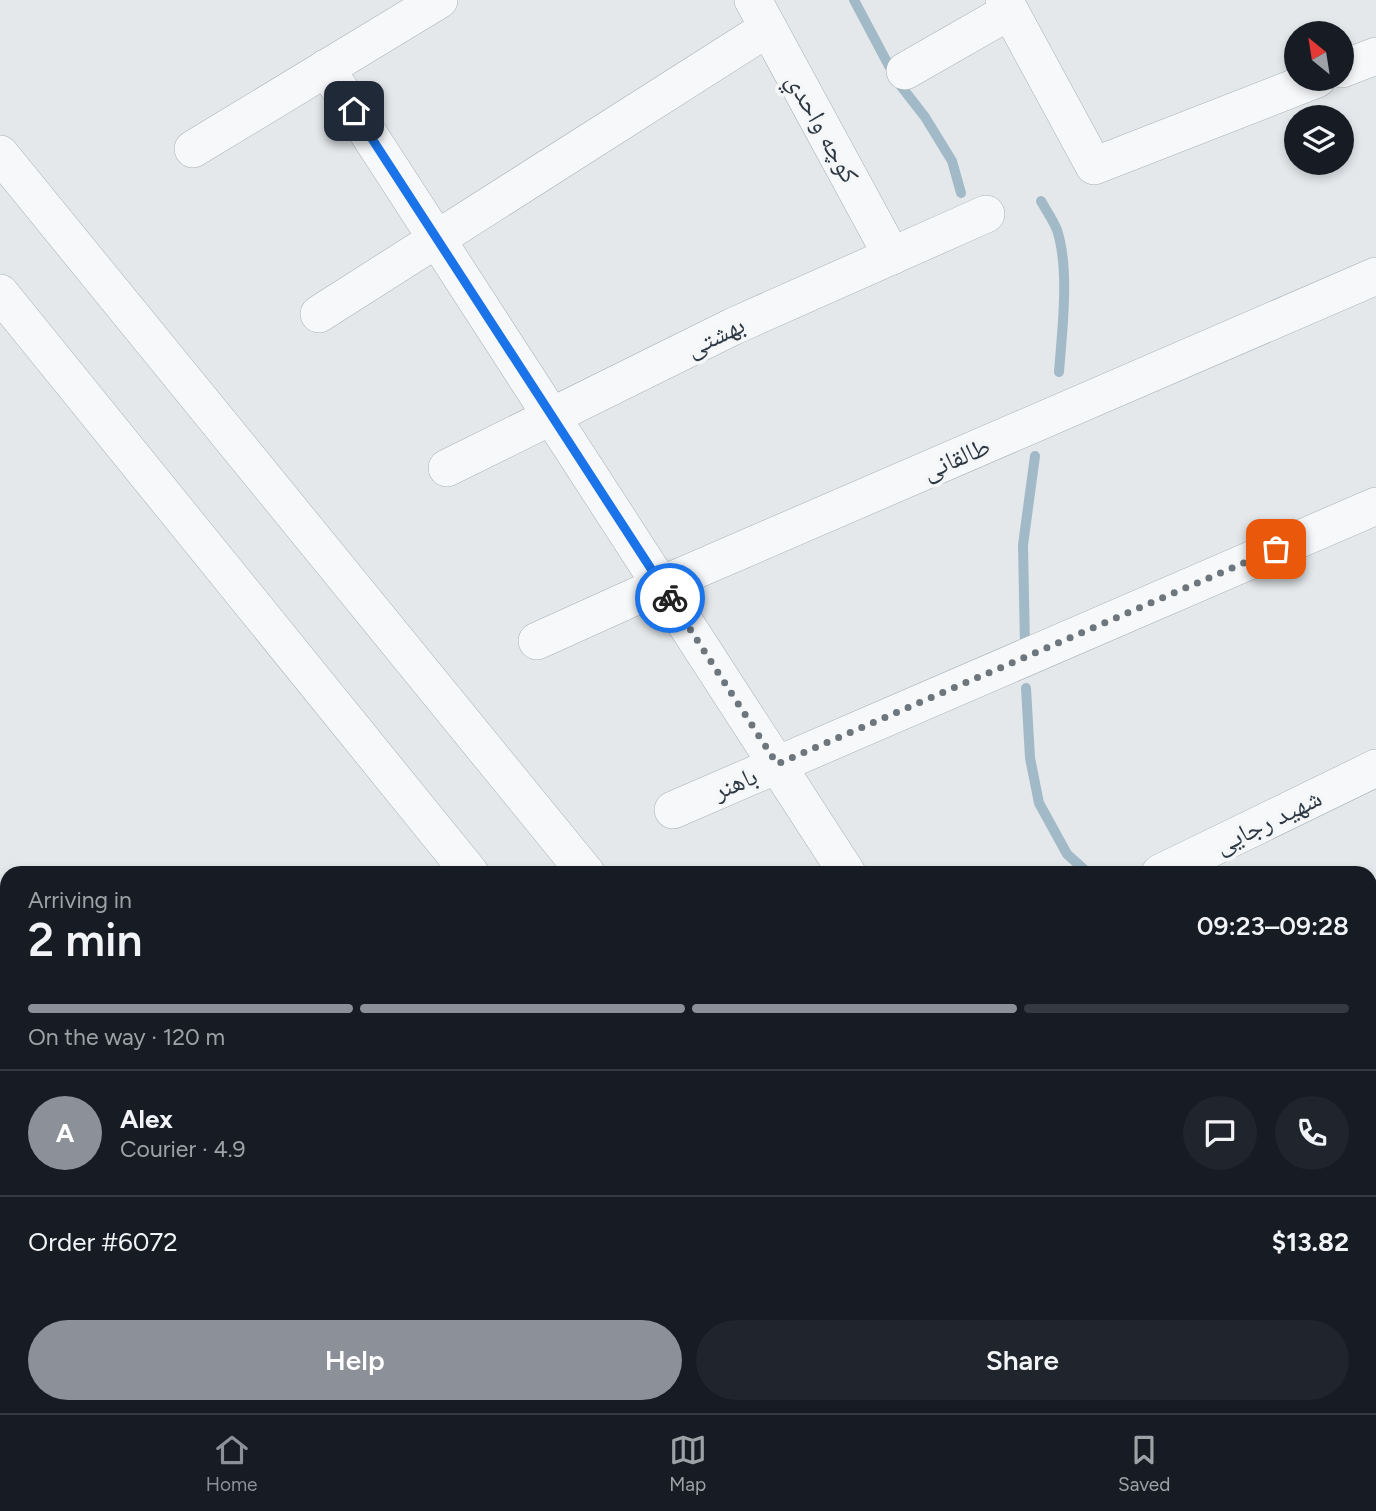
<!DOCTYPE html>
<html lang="en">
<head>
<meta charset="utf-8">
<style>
  body { margin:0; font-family:Figtree,"Noto Naskh Arabic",sans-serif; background:#20242c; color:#f1f3f6; height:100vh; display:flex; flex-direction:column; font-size:26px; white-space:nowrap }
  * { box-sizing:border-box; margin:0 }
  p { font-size:23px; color:#9ea1a6 }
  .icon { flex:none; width:38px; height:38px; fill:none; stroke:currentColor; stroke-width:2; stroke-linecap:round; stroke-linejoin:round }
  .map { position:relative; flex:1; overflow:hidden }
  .drawer { position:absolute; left:0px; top:866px; width:1377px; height:548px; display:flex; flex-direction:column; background:#171b24; border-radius:21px 21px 0 0; box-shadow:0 4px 10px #0003 }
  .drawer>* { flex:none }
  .needle { width:46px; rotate:330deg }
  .fabs { position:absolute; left:1284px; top:21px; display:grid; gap:14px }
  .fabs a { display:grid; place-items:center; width:70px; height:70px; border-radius:50%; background:#171b24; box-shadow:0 4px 10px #0003; font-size:35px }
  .pin { position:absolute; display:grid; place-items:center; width:60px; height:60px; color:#fff; margin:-30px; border-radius:14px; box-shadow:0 4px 10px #0006 }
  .courier { position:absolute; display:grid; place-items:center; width:70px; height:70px; margin:-35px; border:5px solid #1a73e8; border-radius:50%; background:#fff; color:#222; box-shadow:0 2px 9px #0007 }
  .summary em { font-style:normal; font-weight:600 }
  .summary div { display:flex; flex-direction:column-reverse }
  .summary { display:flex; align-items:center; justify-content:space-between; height:119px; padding:0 28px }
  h1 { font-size:46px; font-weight:600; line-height:52px }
  .bar { display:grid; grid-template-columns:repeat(4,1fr); gap:10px 7px; align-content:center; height:84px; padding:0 28px }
  .bar i { height:9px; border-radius:5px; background:#363941 }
  .bar .selected { background:#8c9099 }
  .bar p { grid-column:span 4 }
  .line { display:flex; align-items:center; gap:18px; padding:0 28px; border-top:2px solid #363941 }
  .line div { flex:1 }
  .round { display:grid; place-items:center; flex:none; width:74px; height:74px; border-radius:37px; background:#20242c }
  .cta { display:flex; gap:14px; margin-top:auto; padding:14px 28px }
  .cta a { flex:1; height:80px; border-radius:42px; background:#8c9099; color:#fff; font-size:28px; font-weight:600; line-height:80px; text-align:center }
  .cta a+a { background:#20242c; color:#f1f3f6 }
  .tabs { display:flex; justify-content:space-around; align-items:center; height:98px; border-top:2px solid #363941; background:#171b24; font-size:19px; color:#9ea1a6 }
  .tabs a { display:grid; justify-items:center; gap:4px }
  .tabs .selected { color:#8c9099 }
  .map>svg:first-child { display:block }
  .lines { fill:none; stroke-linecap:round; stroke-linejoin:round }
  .stream { stroke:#a2bac7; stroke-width:10 }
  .street-casing { stroke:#a9b0b5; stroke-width:38 }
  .street { stroke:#f6f8f9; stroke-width:37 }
  .done { stroke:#6d767d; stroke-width:7; stroke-dasharray:0 12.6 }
  .route { stroke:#1a73e8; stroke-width:9 }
  .labels { text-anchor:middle; stroke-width:7; stroke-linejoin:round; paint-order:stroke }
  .street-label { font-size:26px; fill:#2d3842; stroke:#f4f6f8 }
</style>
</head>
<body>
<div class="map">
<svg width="1376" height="1413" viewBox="0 0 1376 1413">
  <rect width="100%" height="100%" fill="#e4e8eb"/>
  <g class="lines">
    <!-- stream -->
    <g class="stream">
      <path d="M854,0l43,81 28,36 27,44 9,32"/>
      <path d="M1041,201c5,9 12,19 16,29 13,39 5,101 2,142"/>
      <path d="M1025,647l-2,-102 12,-89"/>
      <path d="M1026,688l4,70 9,45 28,51 21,19"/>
      <path d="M1370,1234l6,5"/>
    </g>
    <!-- street casing -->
    <g class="street-casing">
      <g id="street">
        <path d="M753,0l139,256"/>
        <path d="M1004,0l90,166 223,-87"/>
        <path d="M326,68l521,805"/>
        <path d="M1342,69l34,-13"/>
        <path d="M905,71l105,-60"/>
        <path d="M193,149l246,-149"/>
        <path d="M0,154l586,719"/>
        <path d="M0,293l470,580"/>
        <path d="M319,314l449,-286"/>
        <path d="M447,468l287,-142 252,-112"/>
        <path d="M537,641l124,-56 715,-309"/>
        <path d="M673,810l703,-304"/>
        <path d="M1160,873l216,-105"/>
        <path d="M654,1407l5,6"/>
        <path d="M888,1407l4,6"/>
        <path d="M1257,1407l6,6"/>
        <path d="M169,1413l10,-6"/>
        <path d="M829,1413l7,-6"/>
        <path d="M1030,1413l9,-6"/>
        <path d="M1369,1413l7,-7"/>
      </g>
    </g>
    <!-- street -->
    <use href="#street" class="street"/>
  </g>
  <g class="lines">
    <!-- done -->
    <path class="done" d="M670,598l107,166 499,-215"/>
    <!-- route -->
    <path class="route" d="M354,111l316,487"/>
  </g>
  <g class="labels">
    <!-- street labels -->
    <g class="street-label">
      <text transform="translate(823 128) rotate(61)" y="9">كوچه واحدي</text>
      <text transform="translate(715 336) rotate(-26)" y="9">بهشتی</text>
      <text transform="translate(956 458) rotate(-23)" y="9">طالقانی</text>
      <text transform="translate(735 783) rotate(-23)" y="9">باهنر</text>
      <text transform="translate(1268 821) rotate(-26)" y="9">شهید رجایی</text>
    </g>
  </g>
</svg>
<div class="fabs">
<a><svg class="needle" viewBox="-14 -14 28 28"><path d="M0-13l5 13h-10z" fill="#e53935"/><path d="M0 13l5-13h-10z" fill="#9ea1a6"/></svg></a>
<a><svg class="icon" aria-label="layers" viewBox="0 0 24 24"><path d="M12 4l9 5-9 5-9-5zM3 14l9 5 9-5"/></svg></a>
</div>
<div class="pin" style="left:1276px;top:549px;background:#ea580c"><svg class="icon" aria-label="bag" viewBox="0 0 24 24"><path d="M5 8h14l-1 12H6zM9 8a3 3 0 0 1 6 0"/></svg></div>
<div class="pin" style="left:354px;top:111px;background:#1f2937"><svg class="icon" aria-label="home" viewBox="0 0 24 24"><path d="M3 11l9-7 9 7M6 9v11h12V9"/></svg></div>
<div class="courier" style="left:670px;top:598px"><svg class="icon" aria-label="bike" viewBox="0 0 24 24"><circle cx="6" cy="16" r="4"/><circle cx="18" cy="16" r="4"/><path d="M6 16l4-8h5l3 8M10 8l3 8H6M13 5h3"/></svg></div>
<section class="drawer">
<div class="summary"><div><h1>2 min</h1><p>Arriving in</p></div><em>09:23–09:28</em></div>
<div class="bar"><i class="selected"></i><i class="selected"></i><i class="selected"></i><i></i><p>On the way · 120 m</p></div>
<div class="line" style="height:126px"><b class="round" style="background:#8c9099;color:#fff">A</b><div><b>Alex</b><p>Courier · 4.9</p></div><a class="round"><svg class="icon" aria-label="chat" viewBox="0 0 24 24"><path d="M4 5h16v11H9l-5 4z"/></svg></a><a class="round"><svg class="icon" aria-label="phone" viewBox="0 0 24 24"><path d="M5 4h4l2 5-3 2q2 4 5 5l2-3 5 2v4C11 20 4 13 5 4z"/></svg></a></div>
<div class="line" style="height:91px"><div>Order #6072</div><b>$13.82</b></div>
<div class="cta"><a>Help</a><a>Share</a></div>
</section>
</div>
<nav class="tabs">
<a class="selected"><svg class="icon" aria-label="home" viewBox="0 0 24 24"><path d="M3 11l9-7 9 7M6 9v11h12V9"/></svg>Home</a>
<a><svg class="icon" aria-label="map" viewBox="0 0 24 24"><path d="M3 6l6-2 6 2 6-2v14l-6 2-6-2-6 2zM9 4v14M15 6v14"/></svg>Map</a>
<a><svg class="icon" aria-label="saved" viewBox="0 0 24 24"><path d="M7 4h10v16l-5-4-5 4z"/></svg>Saved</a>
</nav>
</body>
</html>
